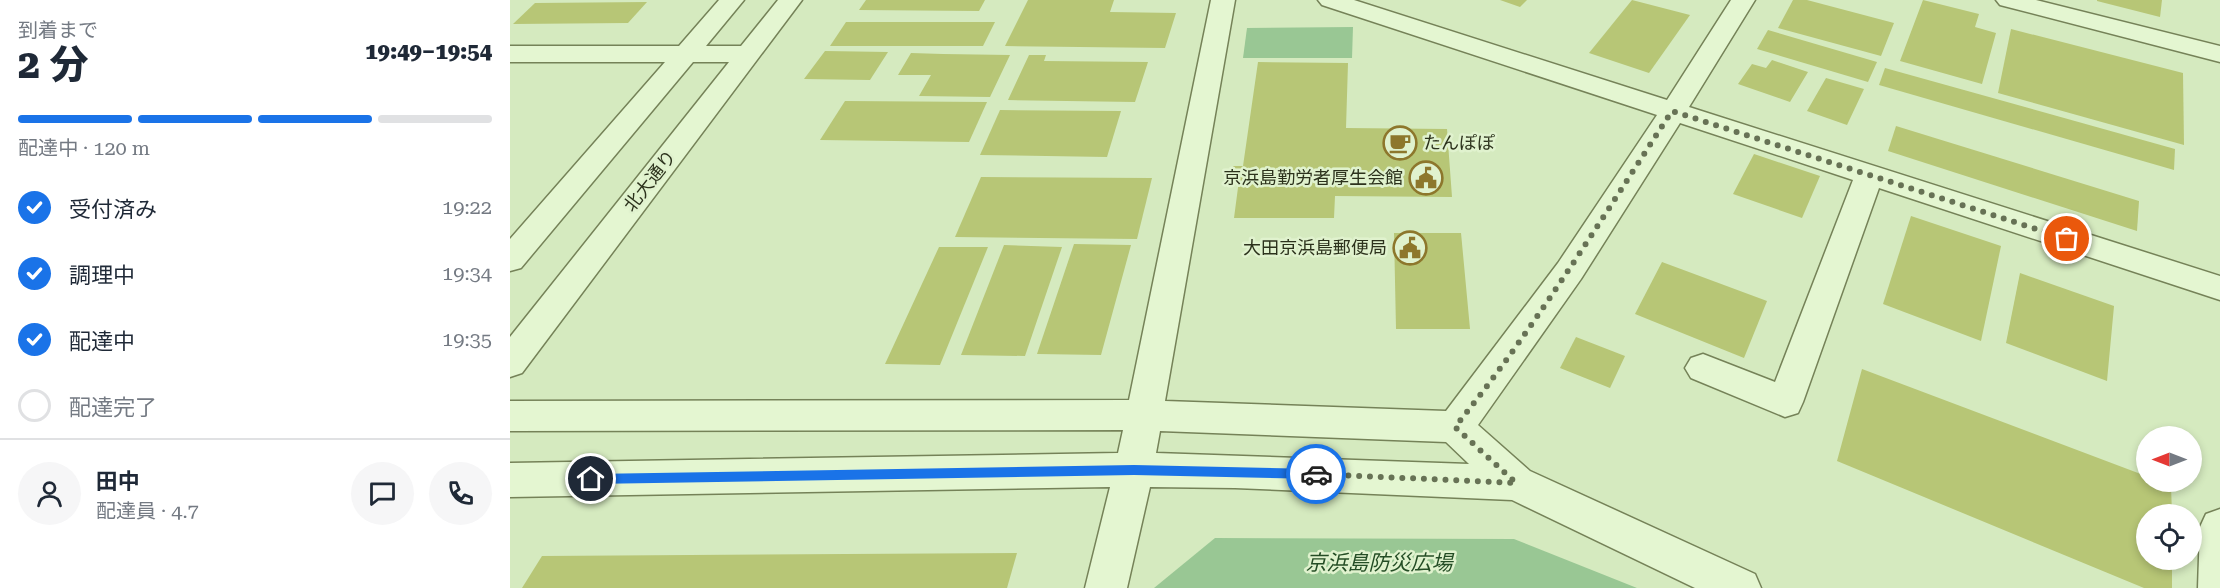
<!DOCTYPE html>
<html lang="ja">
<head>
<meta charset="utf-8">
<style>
  body { margin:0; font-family:"Roboto Serif","Noto Sans JP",serif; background:#f6f6f7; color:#1f2937; height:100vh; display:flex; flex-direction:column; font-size:22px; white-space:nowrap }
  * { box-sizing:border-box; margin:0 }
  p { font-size:20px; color:#747a83 }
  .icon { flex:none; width:33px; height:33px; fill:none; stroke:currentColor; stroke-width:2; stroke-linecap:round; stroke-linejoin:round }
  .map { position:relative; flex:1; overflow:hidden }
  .drawer { display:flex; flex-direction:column; background:#fff; width:510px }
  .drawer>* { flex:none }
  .needle { width:39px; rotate:270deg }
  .tools { position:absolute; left:1626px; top:426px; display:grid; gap:12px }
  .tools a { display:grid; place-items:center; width:66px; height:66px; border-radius:50%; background:#fff; box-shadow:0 3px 9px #0003; font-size:30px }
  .pin { position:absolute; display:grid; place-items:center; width:51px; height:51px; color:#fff; margin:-26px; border:3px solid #fff; border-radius:50%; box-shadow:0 2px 6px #0007 }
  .courier { position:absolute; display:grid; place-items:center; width:60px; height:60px; margin:-30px; border:4px solid #1a73e8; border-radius:50%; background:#fff; color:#222; box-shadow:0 2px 8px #0007 }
  .headline em { font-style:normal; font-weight:800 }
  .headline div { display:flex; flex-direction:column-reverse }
  .headline { display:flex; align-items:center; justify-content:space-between; height:102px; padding:0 18px }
  h1 { font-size:39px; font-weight:800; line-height:45px }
  .bar { display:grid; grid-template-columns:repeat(4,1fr); gap:9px 6px; align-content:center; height:72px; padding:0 18px }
  .bar i { height:8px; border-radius:4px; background:#e0e1e3 }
  .bar .on { background:#1a73e8 }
  .bar p { grid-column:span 4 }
  .line { display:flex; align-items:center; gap:15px; padding:0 18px; border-top:2px solid #e0e1e3 }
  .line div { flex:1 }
  .round { display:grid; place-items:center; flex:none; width:63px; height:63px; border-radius:32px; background:#f6f6f7 }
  ol { padding:0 18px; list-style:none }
  li { display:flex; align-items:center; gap:18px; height:66px }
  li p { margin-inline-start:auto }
  li .icon { padding:6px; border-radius:50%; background:#1a73e8; color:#fff; stroke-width:4 }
  li:last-child { color:#747a83 }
  li i { width:33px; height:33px; border:3px solid #e0e1e3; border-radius:50% }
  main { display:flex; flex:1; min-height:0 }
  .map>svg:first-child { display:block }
  .green { fill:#99c794 }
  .building { fill:#b7c676 }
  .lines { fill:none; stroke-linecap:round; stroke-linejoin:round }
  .minor-casing { stroke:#758258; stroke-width:3 }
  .minor { fill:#e4f6d1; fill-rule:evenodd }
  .route { fill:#1a73e8 }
  .done { stroke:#677255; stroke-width:6; stroke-dasharray:0 10.8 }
  .labels { text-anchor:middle; stroke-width:5; stroke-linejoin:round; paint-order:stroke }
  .poi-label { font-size:18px; fill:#2c321c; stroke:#e0f2ce; text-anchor:end }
  .street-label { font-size:18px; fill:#2c321c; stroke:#e0f2ce }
  .near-park-label { font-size:21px; font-style:italic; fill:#244d25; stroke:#e0f2ce }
</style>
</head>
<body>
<main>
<section class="drawer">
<div class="headline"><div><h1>2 分</h1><p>到着まで</p></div><em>19:49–19:54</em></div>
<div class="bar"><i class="on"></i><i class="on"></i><i class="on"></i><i></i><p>配達中 · 120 m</p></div>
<ol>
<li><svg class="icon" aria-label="check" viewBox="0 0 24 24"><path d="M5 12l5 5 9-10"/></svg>受付済み<p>19:22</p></li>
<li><svg class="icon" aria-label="check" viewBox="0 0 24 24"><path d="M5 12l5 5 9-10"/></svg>調理中<p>19:34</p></li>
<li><svg class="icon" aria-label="check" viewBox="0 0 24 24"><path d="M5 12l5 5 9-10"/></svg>配達中<p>19:35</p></li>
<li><i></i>配達完了</li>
</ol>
<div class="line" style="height:108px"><a class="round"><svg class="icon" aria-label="person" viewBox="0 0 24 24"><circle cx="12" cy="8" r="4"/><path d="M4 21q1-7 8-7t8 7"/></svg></a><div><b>田中</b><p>配達員 · 4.7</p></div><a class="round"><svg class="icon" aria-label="chat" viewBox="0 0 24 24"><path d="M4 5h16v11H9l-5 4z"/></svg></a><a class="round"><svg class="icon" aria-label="phone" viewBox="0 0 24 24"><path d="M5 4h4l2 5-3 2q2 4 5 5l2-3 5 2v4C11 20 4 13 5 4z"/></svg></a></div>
</section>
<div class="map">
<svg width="1710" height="588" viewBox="0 0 1710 588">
  <rect width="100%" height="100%" fill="#d5eabf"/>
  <!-- green -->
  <g class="green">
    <path d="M843,27l-1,31h-109l4,-30z"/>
    <path d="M705,538l299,1 123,49h-483z"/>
  </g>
  <!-- building -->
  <g class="building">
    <path d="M356,0h119l-6,11 -120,-1z"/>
    <path d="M518,0h86l-4,12 66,1 -11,35 -160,-2z"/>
    <path d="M990,0h27l-7,7z"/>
    <path d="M1122,0l58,15 -41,58 -60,-20z"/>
    <path d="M1283,0h14l87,23 -13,33 -103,-28z"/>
    <path d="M1413,0l56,14 -4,13 21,6 -14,51 -82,-23z"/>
    <path d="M1587,0h65l-2,17 -63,-16z"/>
    <path d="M137,2l-19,21 -115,1 22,-21z"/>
    <path d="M336,22h149l-12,24h-153z"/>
    <path d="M1501,29l172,44 1,72 -186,-52z"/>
    <path d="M1258,30l109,32 -9,20 -111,-33z"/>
    <path d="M315,51l63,1 -18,28 -66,-1z"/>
    <path d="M401,53l32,1 67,1 -20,42 -71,-1 12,-21h-33z"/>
    <path d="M519,55h17l-2,6 104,1 -13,40 -127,-2z"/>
    <path d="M1262,60l36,12 -18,30 -52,-18 14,-20 14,4z"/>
    <path d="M748,62l90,1 -2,65 101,1 5,68 -117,-1 -1,22h-100l5,-38h-8l2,-14h10z"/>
    <path d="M1375,68l290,81 -1,21 -295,-85z"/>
    <path d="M1316,78l38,11 -17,36 -40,-14z"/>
    <path d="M335,101l142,1 -18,40 -149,-2z"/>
    <path d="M490,110l121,1 -14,46 -127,-2z"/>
    <path d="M1386,126l243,75 -2,30 -249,-80z"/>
    <path d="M1244,154l66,22 -18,42 -69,-24z"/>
    <path d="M471,177l171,1 -15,61 -182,-2z"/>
    <path d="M1401,216l90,30 -20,95 -98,-37z"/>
    <path d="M884,233h67l9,96h-74z"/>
    <path d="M564,244l57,1 -30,110 -64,-1z"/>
    <path d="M494,245l58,2 -37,109 -64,-1z"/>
    <path d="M429,247h49l-48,118 -55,-1z"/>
    <path d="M1152,262l105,39 -23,57 -109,-44z"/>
    <path d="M1510,273l94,33 -7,75 -101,-38z"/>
    <path d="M1066,337l49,19 -15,32 -50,-20z"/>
    <path d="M1352,369l284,107v6h14l11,4 1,28h-26v46h26v28h-28l-307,-127z"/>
    <path d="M507,553l-10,35h-485l20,-32z"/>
  </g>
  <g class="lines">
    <!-- minor casing -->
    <g class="minor-casing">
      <g id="minor">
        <path d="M209,0h25l-38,46h35l37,-46h24l-280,373 -12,4v-40l219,-275h-36l-172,206 -11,3v-32l155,-177h-155v-16h169z"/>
        <path d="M701,0h24l-70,401 281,10 112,-148 99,-148 -335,-110 -4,-5h36l313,100 64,-100h24l-66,107 531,169v24l-341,-112 -76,214 -5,11 -13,4 -94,-39 -6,-10 6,-10 12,-4 72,28 78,-202 -173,-57 -99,156 -103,146 52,46 225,103 6,14h-66l-183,-88 -277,-12 -85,-1 -23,101h-42l25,-101 -600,10v-34l608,-10 5,-23 -613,1v-30l619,-1zM650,431l286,11 23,22 -313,-11z"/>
        <path d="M1486,0h40l184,46v16l-220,-57z"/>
        <path d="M1710,509v79h-22l2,-61 6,-13z"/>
      </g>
    </g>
    <!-- minor -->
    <use href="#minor" class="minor"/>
  </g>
  <!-- route -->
  <path class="route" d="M624,465l182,4 6,5 -6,5 -182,-4 -543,9 -5,-5 5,-5z"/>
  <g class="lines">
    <!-- done -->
    <path class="done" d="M806,474l200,9 -61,-56c80,-99 147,-209 217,-316l395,128"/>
  </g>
  <!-- icons -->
  <defs>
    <g id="cafe-ring" transform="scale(1.725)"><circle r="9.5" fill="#e0f2ce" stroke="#8d772c" stroke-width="1.5"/><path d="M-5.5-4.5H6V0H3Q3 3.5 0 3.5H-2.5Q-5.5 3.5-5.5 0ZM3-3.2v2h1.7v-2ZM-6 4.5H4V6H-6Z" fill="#8d772c"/></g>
    <g id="civic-ring" transform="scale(1.725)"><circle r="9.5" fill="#e0f2ce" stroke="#8d772c" stroke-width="1.5"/><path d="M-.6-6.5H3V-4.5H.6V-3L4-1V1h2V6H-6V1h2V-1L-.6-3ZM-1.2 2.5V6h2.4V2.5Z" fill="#8d772c"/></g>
  </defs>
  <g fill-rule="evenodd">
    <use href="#cafe-ring" x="890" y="143"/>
    <use href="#civic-ring" x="916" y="178"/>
    <use href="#civic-ring" x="900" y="248"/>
  </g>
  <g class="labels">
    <!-- poi labels -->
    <g class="poi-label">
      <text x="913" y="149" text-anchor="start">たんぽぽ</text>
      <text x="893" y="184">京浜島勤労者厚生会館</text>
      <text x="877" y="254">大田京浜島郵便局</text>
    </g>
    <!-- street labels -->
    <g class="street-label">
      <text transform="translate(140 181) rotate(-52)" y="6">北大通り</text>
    </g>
    <!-- near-park labels -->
    <g class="near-park-label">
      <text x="869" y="570">京浜島防災広場</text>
    </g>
  </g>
</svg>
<div class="tools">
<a><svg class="needle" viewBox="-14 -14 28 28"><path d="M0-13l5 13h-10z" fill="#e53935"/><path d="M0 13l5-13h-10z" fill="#747a83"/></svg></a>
<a><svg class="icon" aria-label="locate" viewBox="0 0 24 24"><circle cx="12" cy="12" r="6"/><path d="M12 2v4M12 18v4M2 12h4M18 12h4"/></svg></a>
</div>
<div class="pin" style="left:1557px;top:239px;background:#ea580c"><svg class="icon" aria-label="bag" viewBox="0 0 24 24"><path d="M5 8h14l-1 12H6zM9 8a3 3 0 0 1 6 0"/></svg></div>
<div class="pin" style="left:81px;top:479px;background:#1f2937"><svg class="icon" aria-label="home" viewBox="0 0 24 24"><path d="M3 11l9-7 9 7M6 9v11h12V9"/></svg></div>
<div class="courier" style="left:806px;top:474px"><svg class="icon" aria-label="car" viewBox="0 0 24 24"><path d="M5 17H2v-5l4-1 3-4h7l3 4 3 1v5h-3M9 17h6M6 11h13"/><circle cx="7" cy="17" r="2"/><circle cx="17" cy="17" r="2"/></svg></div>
</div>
</main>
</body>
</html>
